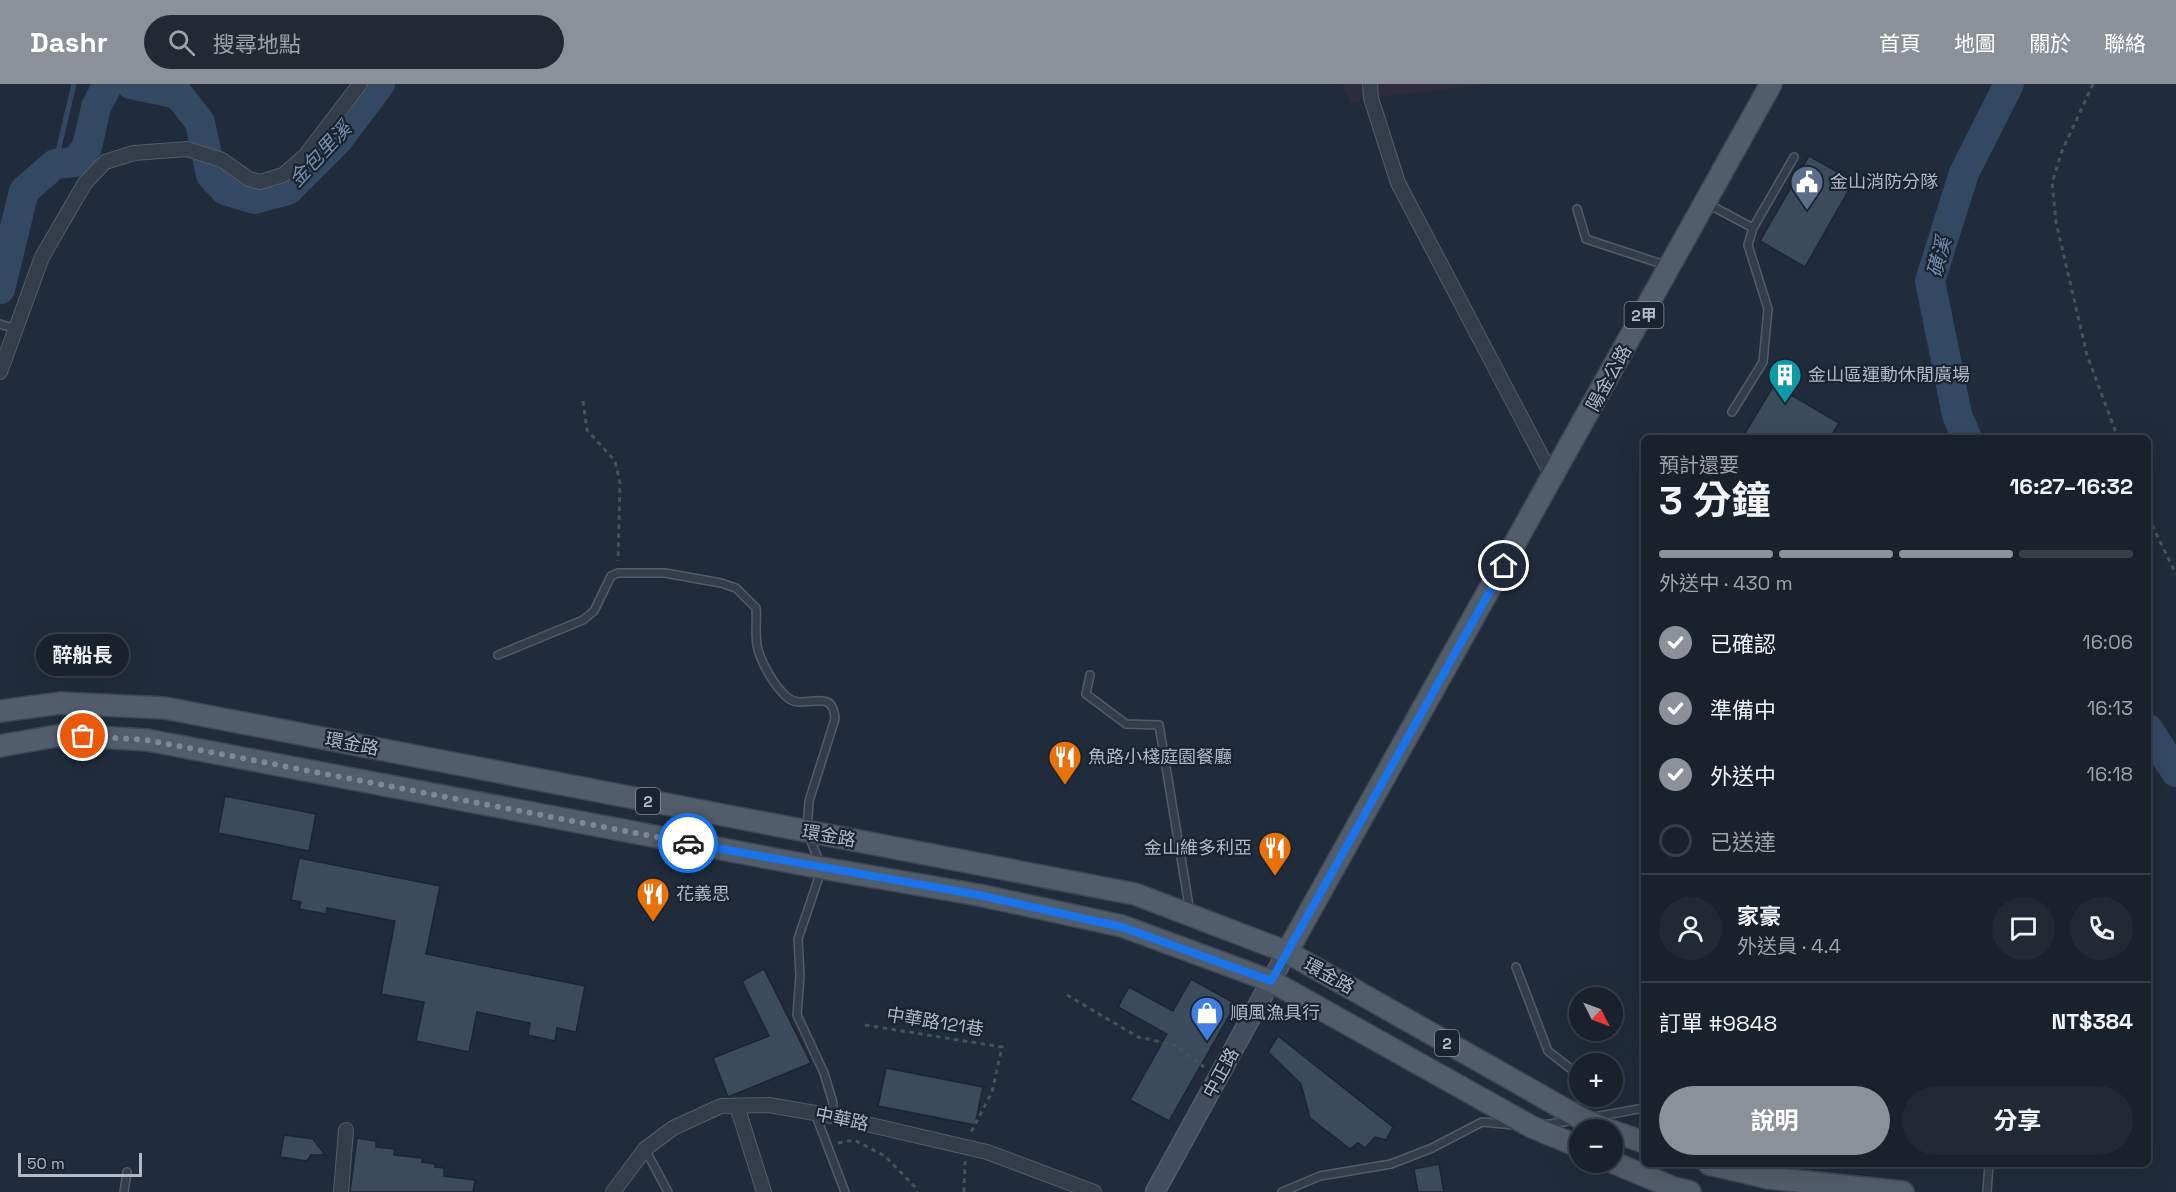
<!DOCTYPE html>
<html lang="zh-TW">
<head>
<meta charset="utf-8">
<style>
  body { margin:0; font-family:"Space Grotesk","Noto Sans TC",sans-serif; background:#212934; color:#f1f3f6; height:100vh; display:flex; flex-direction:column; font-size:22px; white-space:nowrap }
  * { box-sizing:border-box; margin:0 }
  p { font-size:20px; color:#9fa3a9 }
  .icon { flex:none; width:33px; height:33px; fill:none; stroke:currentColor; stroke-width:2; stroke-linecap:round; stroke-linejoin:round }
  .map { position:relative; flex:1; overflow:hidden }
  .side { position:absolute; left:1641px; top:351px; width:510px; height:732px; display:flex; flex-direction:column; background:#18212c; border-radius:9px; box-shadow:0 6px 24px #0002,0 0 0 2px #363e48 }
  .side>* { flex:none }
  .needle { width:39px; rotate:132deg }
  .tools { position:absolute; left:1569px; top:903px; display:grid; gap:12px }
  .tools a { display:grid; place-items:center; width:54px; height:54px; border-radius:50%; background:#18212c; box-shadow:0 6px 24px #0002,0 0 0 2px #363e48; font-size:30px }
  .scale { position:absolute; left:18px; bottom:15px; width:124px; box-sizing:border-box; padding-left:6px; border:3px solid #afb9c7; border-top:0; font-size:16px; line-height:21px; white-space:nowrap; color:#afb9c7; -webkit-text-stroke:4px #1a2330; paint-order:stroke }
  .pin { position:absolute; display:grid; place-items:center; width:51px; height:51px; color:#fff; margin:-26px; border:3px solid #fff; border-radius:50%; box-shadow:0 2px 6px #0007 }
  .courier { position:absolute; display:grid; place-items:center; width:60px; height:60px; margin:-30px; border:4px solid #1a73e8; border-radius:50%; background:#fff; color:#222; box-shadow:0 2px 8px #0007 }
  .bubble { position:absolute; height:42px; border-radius:21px; background:#18212c; box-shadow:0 6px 24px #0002,0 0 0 2px #363e48; font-size:20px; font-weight:700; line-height:42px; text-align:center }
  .headline em { font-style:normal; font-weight:700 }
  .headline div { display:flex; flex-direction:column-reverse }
  .headline { display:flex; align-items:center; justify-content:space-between; height:102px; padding:0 18px }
  h1 { font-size:39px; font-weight:700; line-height:45px }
  .bar { display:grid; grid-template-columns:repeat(4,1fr); gap:9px 6px; align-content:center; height:72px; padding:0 18px }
  .bar i { height:8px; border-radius:4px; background:#363e48 }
  .bar .current { background:#8c9099 }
  .bar p { grid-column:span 4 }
  .line { display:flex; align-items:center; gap:15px; padding:0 18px; border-top:2px solid #363e48 }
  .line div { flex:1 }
  .round { display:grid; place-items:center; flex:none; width:63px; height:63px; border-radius:32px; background:#212934 }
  ol { padding:0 18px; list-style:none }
  li { display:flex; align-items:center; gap:18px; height:66px }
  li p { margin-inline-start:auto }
  li .icon { padding:6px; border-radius:50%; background:#8c9099; color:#fff; stroke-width:4 }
  li:last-child { color:#9fa3a9 }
  li i { width:33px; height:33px; border:3px solid #363e48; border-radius:50% }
  .cta { display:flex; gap:12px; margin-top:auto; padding:12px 18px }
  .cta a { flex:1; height:69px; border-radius:36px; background:#8c9099; color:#fff; font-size:24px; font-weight:700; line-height:69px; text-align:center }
  .cta a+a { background:#212934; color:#f1f3f6 }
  header { display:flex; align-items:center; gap:36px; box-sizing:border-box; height:84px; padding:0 30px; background:#8c9099; color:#fff }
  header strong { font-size:28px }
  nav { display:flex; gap:33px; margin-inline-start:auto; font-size:21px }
  .search { width:420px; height:54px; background:#212934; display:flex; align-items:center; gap:15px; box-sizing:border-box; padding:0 21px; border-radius:33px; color:#9fa3a9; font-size:22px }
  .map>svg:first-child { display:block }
  .medical { fill:#2e2c3c }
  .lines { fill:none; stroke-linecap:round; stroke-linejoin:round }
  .stream { stroke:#334863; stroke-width:5 }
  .river { stroke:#334863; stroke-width:30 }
  .building { fill:#3c4b5b; stroke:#1c2532; stroke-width:1.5 }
  .lane-casing { stroke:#525c69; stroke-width:10 }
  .street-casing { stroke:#525c69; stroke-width:16 }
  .secondary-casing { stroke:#525c69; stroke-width:21 }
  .primary-casing { stroke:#3e4754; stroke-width:24 }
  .path { stroke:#405759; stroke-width:3; stroke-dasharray:4.5 4.5; stroke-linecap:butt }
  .lane { stroke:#343e4b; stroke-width:7 }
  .street { stroke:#343e4b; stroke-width:14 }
  .secondary { stroke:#424d5e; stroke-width:18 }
  .primary { stroke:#525d6b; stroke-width:21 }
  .done { stroke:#7d8896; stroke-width:6; stroke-dasharray:0 10.8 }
  .route { stroke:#1a73e8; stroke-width:8 }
  .labels { text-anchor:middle; stroke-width:4.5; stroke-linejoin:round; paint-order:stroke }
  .shield { fill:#1a2330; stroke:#828c9a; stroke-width:1.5 }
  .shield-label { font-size:16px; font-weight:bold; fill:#afb9c7 }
  .poi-label { font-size:18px; fill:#afb9c7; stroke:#1a2330; text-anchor:start }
  .street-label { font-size:18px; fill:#afb9c7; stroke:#1a2330 }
  .water-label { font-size:20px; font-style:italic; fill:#7590b1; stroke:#1a2330 }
</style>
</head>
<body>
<header>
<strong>Dashr</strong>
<div class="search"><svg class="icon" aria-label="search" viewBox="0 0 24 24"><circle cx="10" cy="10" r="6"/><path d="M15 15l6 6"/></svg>搜尋地點</div>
<nav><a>首頁</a><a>地圖</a><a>關於</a><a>聯絡</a></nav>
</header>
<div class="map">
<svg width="2176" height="1108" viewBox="0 0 2176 1108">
  <rect width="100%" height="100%" fill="#202c3b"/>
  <!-- medical -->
  <path class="medical" d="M1342,0h147l-118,14 -20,6z"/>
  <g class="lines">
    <!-- stream -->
    <path class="stream" d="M55,80l19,-80"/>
    <!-- river -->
    <g class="river">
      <path d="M131,0l47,10 22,28 11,53 14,15 29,9 34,-9 49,-49 43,-57"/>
      <path d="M0,205l24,-98 31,-27 20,-2 12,-15 9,-40 12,-23"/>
      <path d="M1967,354l-10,-23 -27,-134 34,-108 45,-89"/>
      <path d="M2148,645l28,43"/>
    </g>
  </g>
  <!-- building -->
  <g class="building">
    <path d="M1809,72l45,25 -49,86 -45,-26z"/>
    <path d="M1774,301l65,38 -9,15h-88z"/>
    <path d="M225,712l91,18 -7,37 -91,-18z"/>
    <path d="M299,774l141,28 -14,68 159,32 -9,46 -19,-4 -2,13 -27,-6 2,-12 -53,-11 -8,40 -53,-11 8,-39 -43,-8 14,-73 -68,-13 -1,6 -27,-5 2,-7 -10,-2z"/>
    <path d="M764,885l47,94 -83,34 -15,-39 56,-22 -27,-55z"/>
    <path d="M1191,895l45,25 -67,117 -39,-21 37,-66 -49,-27 11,-20 44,24z"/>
    <path d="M1278,952l115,91 -7,13 -11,-3 -10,11 -7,-5 -8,6 -40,-31 -9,-34 -33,-32z"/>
    <path d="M886,984l97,19 -8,38 -97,-19z"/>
    <path d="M284,1051l29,4 12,16h-14l-4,6 -27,-4z"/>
    <path d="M357,1054l19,3v6l19,2 -1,6 28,3v4l13,2v3l9,1v8l31,4 -2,12h-123z"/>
    <path d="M1439,1080l5,28h-26l-4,-23z"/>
  </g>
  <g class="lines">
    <!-- lane casing -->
    <g class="lane-casing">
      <g id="lane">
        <path d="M1708,120l45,24"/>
        <path d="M1577,125l9,30 82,27"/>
        <path d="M0,240l15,5"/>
        <path d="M1732,328l31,-50 5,-53 -20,-64 5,-17 41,-71"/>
        <path d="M498,571l85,-35 11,-9 17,-35 7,-3h47l56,10 15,5 20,20c1,12 -1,25 1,37 3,17 18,42 31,53 16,13 45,-13 47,21l-26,82 -2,31 15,36 -24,71 2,36 -3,40 27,58 9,30 -1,13"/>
        <path d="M1090,591l-4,19 40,30 33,1 31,187"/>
        <path d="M1516,883l32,84 32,25"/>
        <path d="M1582,1012v19"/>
        <path d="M815,1029l30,79"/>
        <path d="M1594,1033l50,-9"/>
        <path d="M1544,1041l30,-5"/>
        <path d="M645,1065l23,43"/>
        <path d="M124,1108l3,-20"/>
        <path d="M1282,1108l38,-16 71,-12 41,-16 50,-26 33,3"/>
        <path d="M1987,1108l2,-28"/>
      </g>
    </g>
    <!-- street casing -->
    <g class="street-casing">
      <g id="street">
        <path d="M1370,0l1,14 27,85 155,295"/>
        <path d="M0,288l42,-115 43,-74 20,-21 29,-9 53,-4 35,11 27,19 11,3 23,-7 22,-19 55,-72"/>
        <path d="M737,1022l27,86"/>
        <path d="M341,1108l5,-62"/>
        <path d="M613,1108l32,-43 28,-21 48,-22 48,-1 63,11 155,36 107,40"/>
      </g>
    </g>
    <!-- secondary casing -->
    <g class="secondary-casing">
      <path id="secondary" d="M1155,1108l132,-240"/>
    </g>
    <!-- primary casing -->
    <g class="primary-casing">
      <g id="primary">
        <path d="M0,627l61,-8 104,5 970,186 152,58 295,167 27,11"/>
        <path d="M0,662l62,-11 85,5 675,128 157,27 143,31 149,55 261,146 48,20"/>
        <path d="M1287,868l484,-868"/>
        <path d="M1612,1047l32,11"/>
        <path d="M1612,1078l62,26 16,4"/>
        <path d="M1709,1080l60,14 134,14"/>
      </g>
    </g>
    <!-- path -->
    <g class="path">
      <path d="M2093,0l-31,67 -10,32 4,39 31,133 31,83"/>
      <path d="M583,317l4,29 28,31 5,22 -2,78"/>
      <path d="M2148,433l28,57"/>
      <path d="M1067,911l71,42 37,8 29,22"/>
      <path d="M865,941l137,22 -10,45 -22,42"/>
      <path d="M838,1059l16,-3 31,16 30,31 2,5"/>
      <path d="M964,1108l1,-31"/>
    </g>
    <!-- lane -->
    <use href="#lane" class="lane"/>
    <!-- street -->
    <use href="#street" class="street"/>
    <!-- secondary -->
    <use href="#secondary" class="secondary"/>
    <!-- primary -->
    <use href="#primary" class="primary"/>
  </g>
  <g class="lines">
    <!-- done -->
    <path class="done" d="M83,652l64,4 541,103"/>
    <!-- route -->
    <path class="route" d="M688,759l291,52 143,32 149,54 233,-415"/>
  </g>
  <!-- icons -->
  <defs>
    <g id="civic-pin" transform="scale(1.725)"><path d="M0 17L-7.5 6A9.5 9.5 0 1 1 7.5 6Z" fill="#5c6f8a" stroke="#1a2330"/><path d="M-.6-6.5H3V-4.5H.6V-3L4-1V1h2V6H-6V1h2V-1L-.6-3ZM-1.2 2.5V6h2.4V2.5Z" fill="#fff"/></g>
    <g id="building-pin" transform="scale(1.725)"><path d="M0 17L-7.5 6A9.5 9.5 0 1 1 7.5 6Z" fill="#0f9aa8" stroke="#1a2330"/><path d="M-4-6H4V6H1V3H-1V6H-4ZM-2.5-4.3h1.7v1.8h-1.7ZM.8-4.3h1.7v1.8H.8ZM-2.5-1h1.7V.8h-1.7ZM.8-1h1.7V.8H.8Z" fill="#fff"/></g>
    <g id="restaurant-pin" transform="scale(1.725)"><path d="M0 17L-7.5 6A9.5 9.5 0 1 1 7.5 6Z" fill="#e8710a" stroke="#1a2330"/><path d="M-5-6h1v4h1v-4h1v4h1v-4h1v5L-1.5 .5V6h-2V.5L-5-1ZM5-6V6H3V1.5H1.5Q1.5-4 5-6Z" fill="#fff"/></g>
    <g id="shop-pin" transform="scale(1.725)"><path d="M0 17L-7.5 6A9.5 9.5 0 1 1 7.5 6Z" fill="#3f7fe0" stroke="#1a2330"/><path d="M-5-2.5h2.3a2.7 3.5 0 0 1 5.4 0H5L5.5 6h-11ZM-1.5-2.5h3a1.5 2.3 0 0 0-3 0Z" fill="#fff"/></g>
  </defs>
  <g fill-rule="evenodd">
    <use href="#civic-pin" x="1807" y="98"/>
    <use href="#building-pin" x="1785" y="291"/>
    <use href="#restaurant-pin" x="1065" y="673"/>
    <use href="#restaurant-pin" x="1275" y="764"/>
    <use href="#restaurant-pin" x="653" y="810"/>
    <use href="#shop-pin" x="1207" y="929"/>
  </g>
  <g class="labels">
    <!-- shield labels -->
    <g class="shield">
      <rect x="1624.5" y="218" width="39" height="26" rx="4.5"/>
      <rect x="636" y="704" width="24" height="26" rx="4.5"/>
      <rect x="1435" y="946" width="24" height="26" rx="4.5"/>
    </g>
    <g class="shield-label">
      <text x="1644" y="237">2甲</text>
      <text x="648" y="723">2</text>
      <text x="1447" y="965">2</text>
    </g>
    <!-- poi labels -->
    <g class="poi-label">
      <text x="1830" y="104">金山消防分隊</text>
      <text x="1808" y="297">金山區運動休閒廣場</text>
      <text x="1088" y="679">魚路小棧庭園餐廳</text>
      <text x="1252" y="770" text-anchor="end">金山維多利亞</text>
      <text x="676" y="816">花義思</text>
      <text x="1230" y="935">順風漁具行</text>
    </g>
    <!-- street labels -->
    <g class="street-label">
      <text transform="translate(1609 294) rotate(-61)" y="6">陽金公路</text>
      <text transform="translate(352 660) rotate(11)" y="6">環金路</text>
      <text transform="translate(829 752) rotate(10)" y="6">環金路</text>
      <text transform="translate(1329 892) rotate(29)" y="6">環金路</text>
      <text transform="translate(935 938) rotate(9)" y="6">中華路121巷</text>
      <text transform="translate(1221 989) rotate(-61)" y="6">中正路</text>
      <text transform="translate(842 1035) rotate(12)" y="6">中華路</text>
    </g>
    <!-- water labels -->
    <g class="water-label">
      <text transform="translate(320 70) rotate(-47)" y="7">金包里溪</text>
      <text transform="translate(1939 173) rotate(-75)" y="7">磺溪</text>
    </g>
  </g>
</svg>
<div class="tools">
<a><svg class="needle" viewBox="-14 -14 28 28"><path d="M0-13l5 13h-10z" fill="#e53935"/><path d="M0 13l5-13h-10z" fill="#9fa3a9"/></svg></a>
<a>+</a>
<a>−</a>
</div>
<div class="scale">50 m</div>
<div class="pin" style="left:83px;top:652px;background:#ea580c"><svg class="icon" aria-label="bag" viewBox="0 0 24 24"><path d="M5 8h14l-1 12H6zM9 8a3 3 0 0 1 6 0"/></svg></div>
<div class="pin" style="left:1504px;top:482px;background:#1f2937"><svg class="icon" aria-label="home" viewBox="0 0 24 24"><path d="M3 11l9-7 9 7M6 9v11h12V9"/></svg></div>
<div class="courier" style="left:688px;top:759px"><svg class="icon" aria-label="car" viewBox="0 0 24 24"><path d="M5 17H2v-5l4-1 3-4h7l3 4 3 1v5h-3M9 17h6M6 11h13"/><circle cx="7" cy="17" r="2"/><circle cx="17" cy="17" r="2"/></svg></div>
<div class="bubble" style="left:36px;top:550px;width:93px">醉船長</div>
<section class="side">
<div class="headline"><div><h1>3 分鐘</h1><p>預計還要</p></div><em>16:27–16:32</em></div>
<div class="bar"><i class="current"></i><i class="current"></i><i class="current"></i><i></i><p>外送中 · 430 m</p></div>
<ol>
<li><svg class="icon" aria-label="check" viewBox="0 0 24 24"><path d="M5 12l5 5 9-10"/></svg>已確認<p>16:06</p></li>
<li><svg class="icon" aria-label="check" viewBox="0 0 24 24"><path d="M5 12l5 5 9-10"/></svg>準備中<p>16:13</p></li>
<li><svg class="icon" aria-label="check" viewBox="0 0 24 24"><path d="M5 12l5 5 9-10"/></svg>外送中<p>16:18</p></li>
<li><i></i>已送達</li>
</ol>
<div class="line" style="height:108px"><a class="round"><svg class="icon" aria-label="person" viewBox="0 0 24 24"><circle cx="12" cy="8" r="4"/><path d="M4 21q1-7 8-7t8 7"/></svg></a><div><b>家豪</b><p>外送員 · 4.4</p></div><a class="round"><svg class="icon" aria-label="chat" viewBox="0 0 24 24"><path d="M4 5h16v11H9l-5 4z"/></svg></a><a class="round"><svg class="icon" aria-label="phone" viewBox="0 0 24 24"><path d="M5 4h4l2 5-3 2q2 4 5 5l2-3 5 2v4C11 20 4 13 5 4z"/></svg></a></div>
<div class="line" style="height:78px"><div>訂單 #9848</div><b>NT$384</b></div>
<div class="cta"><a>說明</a><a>分享</a></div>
</section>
</div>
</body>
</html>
